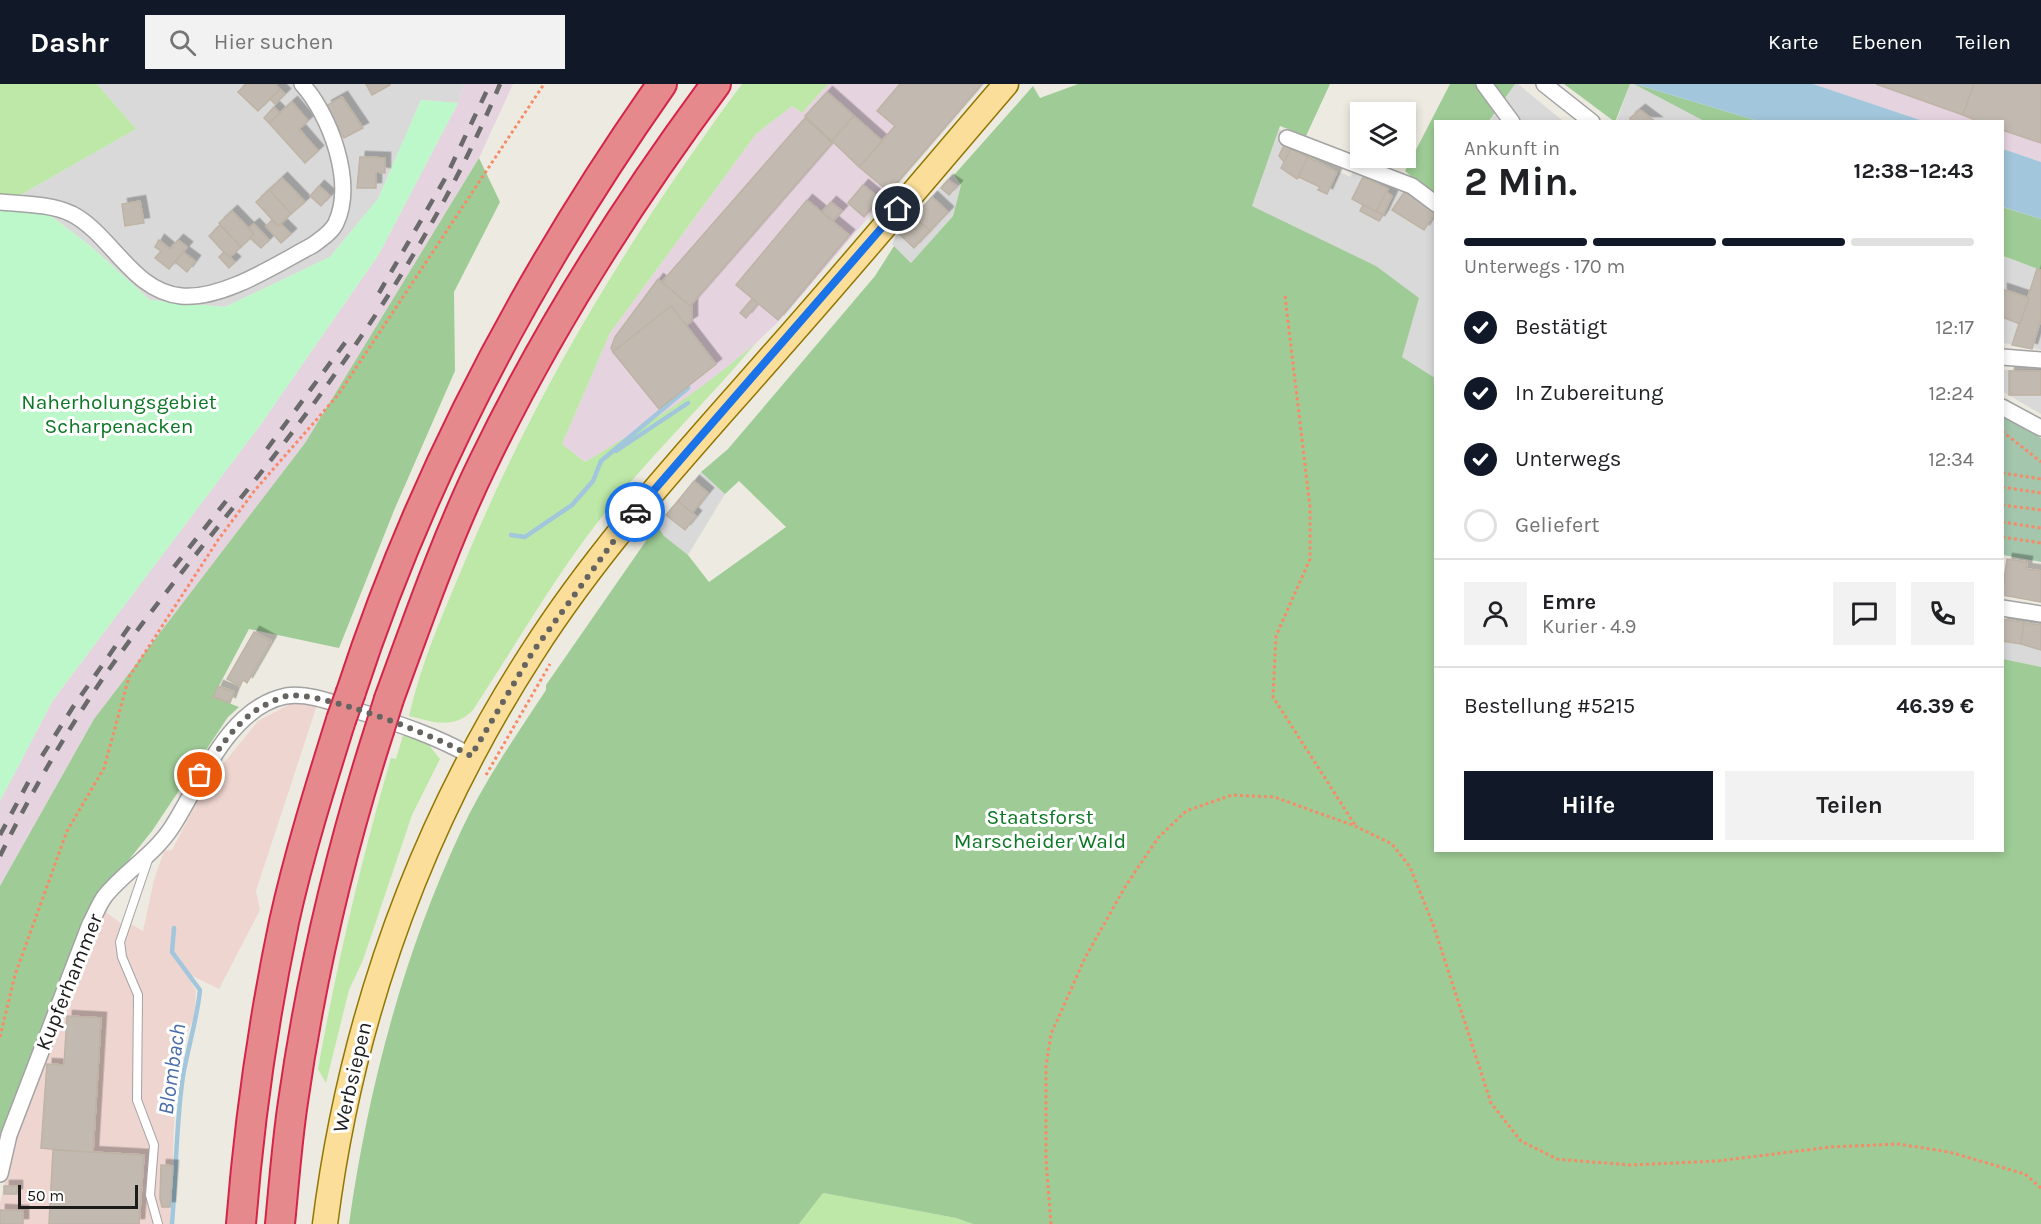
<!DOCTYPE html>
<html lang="de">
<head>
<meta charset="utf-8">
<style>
  body { margin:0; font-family:Karla,sans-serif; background:#f2f2f2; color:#202124; height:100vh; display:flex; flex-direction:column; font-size:22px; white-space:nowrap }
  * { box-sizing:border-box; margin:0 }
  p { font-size:20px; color:#757577 }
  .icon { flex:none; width:33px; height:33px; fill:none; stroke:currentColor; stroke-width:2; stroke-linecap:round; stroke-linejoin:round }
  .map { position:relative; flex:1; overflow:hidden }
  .panel { position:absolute; left:1434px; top:36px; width:570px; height:732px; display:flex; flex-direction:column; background:#fff; border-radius:0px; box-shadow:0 3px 9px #0003 }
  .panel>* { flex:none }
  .tools { position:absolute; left:1350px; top:18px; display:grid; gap:12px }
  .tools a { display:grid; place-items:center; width:66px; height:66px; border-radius:0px; background:#fff; box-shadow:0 3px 9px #0003; font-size:30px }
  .scale { position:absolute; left:18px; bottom:15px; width:120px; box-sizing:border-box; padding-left:6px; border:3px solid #1c1c1c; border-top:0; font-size:16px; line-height:21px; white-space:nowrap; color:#1c1c1c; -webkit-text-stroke:4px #fff; paint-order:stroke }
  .pin { position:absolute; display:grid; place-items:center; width:51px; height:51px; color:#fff; margin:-26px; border:3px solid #fff; border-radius:50%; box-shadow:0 2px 6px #0007 }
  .courier { position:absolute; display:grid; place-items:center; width:60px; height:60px; margin:-30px; border:4px solid #1a73e8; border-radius:50%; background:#fff; color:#222; box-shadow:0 2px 8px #0007 }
  .head em { font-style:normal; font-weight:700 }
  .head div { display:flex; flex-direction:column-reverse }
  .head { display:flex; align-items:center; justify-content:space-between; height:102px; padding:0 30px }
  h1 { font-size:39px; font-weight:700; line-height:45px }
  .bar { display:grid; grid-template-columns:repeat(4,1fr); gap:9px 6px; align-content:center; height:72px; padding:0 30px }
  .bar i { height:8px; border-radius:4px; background:#e0e0e0 }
  .bar .active { background:#111827 }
  .bar p { grid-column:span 4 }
  .line { display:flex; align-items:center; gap:15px; padding:0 30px; border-top:2px solid #e0e0e0 }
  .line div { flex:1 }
  .round { display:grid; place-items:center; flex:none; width:63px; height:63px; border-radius:0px; background:#f2f2f2 }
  ol { padding:0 30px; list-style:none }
  li { display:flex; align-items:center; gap:18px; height:66px }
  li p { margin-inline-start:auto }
  li .icon { padding:6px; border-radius:50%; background:#111827; color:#fff; stroke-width:4 }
  li:last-child { color:#757577 }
  li i { width:33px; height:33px; border:3px solid #e0e0e0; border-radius:50% }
  .action { display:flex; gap:12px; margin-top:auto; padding:12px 30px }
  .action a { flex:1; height:69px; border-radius:0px; background:#111827; color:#fff; font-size:24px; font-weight:700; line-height:69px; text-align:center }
  .action a+a { background:#f2f2f2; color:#202124 }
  header { display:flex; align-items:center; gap:36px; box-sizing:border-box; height:84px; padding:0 30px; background:#111827; color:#fff }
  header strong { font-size:28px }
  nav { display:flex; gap:33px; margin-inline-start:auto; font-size:21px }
  .search { width:420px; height:54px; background:#f2f2f2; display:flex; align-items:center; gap:15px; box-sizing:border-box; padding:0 21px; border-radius:0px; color:#757577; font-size:22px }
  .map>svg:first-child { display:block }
  .residential { fill:#dad9d9 }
  .commercial { fill:#eed5d0 }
  .industrial { fill:#e6d3e0 }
  .grass { fill:#bee8a7 }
  .forest { fill:#9fcc96 }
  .cemetery { fill:#a3c6ad }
  .park { fill:#bdf8ca }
  .water { fill:#a2c6db }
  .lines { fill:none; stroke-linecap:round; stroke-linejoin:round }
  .stream { stroke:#a2c6db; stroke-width:4.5 }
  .building { fill:#c2bab1; stroke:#beb3a4; stroke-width:1.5; filter:url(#shadow) }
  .service-casing { stroke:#a3a3a3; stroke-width:10 }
  .minor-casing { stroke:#a3a3a3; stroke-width:18 }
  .primary-casing { stroke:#927602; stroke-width:27 }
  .motorway-casing { stroke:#d42549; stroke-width:32 }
  .path { stroke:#f88a68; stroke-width:3; stroke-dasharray:3 3; stroke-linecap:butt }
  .service { stroke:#fff; stroke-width:8 }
  .minor { stroke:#fff; stroke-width:15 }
  .primary { stroke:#fade99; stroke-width:24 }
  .motorway { stroke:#e5898d; stroke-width:28 }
  .rail { stroke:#6a6a6a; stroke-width:4.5; stroke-dasharray:12 12; stroke-linecap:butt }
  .motorway-bridge-casing { stroke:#d42549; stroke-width:32; stroke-linecap:butt }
  .motorway-bridge { stroke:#e5898d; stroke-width:28 }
  .done { stroke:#656461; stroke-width:6; stroke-dasharray:0 10.8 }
  .route { stroke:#1a73e8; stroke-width:8 }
  .labels { text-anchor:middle; stroke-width:6; stroke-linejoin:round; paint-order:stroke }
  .park-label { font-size:21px; fill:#0c7724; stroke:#fff }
  .street-label { font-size:21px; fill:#1c1c1c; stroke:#fff }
  .water-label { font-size:22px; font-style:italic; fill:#4a6da9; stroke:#fff }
</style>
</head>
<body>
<header>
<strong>Dashr</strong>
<div class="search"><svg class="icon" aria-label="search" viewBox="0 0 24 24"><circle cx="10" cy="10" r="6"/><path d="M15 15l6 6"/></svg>Hier suchen</div>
<nav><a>Karte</a><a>Ebenen</a><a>Teilen</a></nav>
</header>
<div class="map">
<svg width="2041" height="1140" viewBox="0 0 2041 1140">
  <defs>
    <filter id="shadow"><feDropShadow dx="5.5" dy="-5.5" stdDeviation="0" flood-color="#0004"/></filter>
  </defs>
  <rect width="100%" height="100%" fill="#edebe1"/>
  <!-- residential -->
  <g class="residential">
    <path d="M97,0h367l-6,19 -37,-3 -43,99 -48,58 -105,50 -75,-7 -61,-55 -67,-51 114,-65z"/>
    <path d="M1515,0h3l45,37 -74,1z"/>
    <path d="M1630,0h5l69,37 -88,1z"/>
    <path d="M1279,45l7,4 -5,10 69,34 5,-8 48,17 32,26v166l-33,-21 -150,-151z"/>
    <path d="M952,90l9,11 -8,31 -42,47 -19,-19 6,-11z"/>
    <path d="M2002,172l39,14v80l-38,-7z"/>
    <path d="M2041,285v45l-38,-22 -1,-22z"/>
    <path d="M701,388l24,22 -37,61 -24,-19 -7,-11z"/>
    <path d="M2002,535l39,6v42l-38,-8z"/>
  </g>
  <!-- commercial -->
  <path class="commercial" d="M302,618l15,3 -61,186 4,19 -41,79 -33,-16 10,18 -2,27 -11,22 -7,39 -6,145h-170v-21l19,-81 83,-213 25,19 4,-4 12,7 11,-51 10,-29 8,-1 25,-48 22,-33 39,-48 32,-17z"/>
  <!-- industrial -->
  <g class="industrial">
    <path d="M464,0h49l-34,74 -174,285 -211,276 -94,167v-85l53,-101 208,-276 118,-170 79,-151z"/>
    <path d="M828,0h155l-203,236 -24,23 -47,40 -45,33 -79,46 -23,-18 48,-111 146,-199 36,-28 10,7z"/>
    <path d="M1813,0h228v78l-38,-13 -1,-27 -79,-1z"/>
  </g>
  <!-- grass -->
  <g class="grass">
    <path d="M0,0h97l39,45 -114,65 -22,5z"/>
    <path d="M742,0h86l-26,29 -10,-7 -36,28 -146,199 -48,111 23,18c64,-38 114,-70 171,-119 -46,55 -98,105 -143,160 -53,64 -94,137 -140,207 -19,20 -40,12 -64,6 12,-55 37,-109 59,-162 71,-169 165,-323 274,-470z"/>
    <path d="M404,648l24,12 12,15 -28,56 -49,145 -14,30 -23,93 -8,-14c19,-106 43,-208 73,-311l5,1z"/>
    <path d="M823,1109l133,25 17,6h-174z"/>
  </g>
  <!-- forest -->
  <g class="forest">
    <path d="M1078,0h252l-24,52 -26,-10 -28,80 124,60 43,32 -17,59 33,21 1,472h566l1,-191 38,8v557h-1068l-17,-6 -133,-25 -24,31h-450c19,-135 54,-269 112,-393 23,-50 55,-95 85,-141v-5l111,-160 7,11 24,19 21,27 77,-55 -47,-46 -14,13 -24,-22 27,-23 147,-173 19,-30 17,17 42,-47 8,-31 -7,-10 79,-89 7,12z"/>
    <path d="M1450,0h65l-26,37 -53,1 -1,75 -30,-26z"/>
    <path d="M1564,0h66l-15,38z"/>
    <path d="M1634,0h1l123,37h-54z"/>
    <path d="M479,74l21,44 -46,90 1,79 -60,137 -56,140 -90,-19 -36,68 26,10 -11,10 -76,114 -58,72 -94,246v-263l94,-167 211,-276z"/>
    <path d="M2002,123l39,12v51l-38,-14z"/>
  </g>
  <!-- cemetery -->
  <path class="cemetery" d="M2003,332l38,22v124l-38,-7z"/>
  <!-- park -->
  <path class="park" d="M421,16l37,3 -79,151 -118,170 -208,276 -53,101v-602l22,-5 67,51 61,55 75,7 105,-50 48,-58z"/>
  <!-- water -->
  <g class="water">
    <path d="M1635,0h178l110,37h-165z"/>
    <path d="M2003,65l38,13v57l-38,-12z"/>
  </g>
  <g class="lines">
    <!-- stream -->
    <g class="stream">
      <path d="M616,367l72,-48"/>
      <path d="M511,451l14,2 47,-32 21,-24 8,-20 87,-73"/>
      <path d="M172,1140c4,-49 4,-100 11,-148 5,-29 14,-56 17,-86l-28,-38 2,-24"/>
    </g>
  </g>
  <!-- building -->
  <g class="building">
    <path d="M246,0h29l5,5 -22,22 -20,-19z"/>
    <path d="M366,0h24v1l-18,10z"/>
    <path d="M900,0h82l-93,108 -30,-25 36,-41 -18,-15z"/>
    <path d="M1876,0h98l-11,31z"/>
    <path d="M1974,0h67v59l-39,-13v-8h-22l-17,-7z"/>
    <path d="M280,5l5,5 -10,10 -5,-5z"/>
    <path d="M827,8l27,24 -22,25 -27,-25z"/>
    <path d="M342,13l21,31 -19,10 -18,-32z"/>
    <path d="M292,18l16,19 -9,8 19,22 -13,12 -36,-40z"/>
    <path d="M274,23l6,6 -11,10 -5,-5z"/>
    <path d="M1640,26l16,12h-25l-1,-4z"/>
    <path d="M854,32l28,25 -23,26 -27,-26z"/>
    <path d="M805,34l27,25 -142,163 -28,-24z"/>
    <path d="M1284,61l7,4 -7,13 -5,-6z"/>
    <path d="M1291,65l17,8 -11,22 -16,-11z"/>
    <path d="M360,73l25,1v15l-9,-1v16h-19z"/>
    <path d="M1308,73l29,15 -10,22 -9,-4 2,-3 -21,-10 -2,2z"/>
    <path d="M1363,93l25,12 -12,23 -24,-13z"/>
    <path d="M282,94l23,24 -14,12 -22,-24z"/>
    <path d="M948,96l9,6 -8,9 -8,-7z"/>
    <path d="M863,101l17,14 -16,18 -16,-14z"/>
    <path d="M319,102l11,10 -9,10 -11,-10z"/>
    <path d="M269,106l22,24 -13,12 -22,-24z"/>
    <path d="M1405,107l30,22 -11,17 -32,-20z"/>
    <path d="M1386,108l6,4 -9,19 -7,-3z"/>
    <path d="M932,113l16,15 -18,19 -16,-14z"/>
    <path d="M807,116l42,35 -71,85 -42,-35z"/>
    <path d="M140,117l4,22 -19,3 -3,-22z"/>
    <path d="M831,118l11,9 -9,10 -11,-9z"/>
    <path d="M1363,121l20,10 -4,6 -19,-10z"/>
    <path d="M232,127l22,23 -13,13 -22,-24z"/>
    <path d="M914,133l16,14 -16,17 -16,-15z"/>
    <path d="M272,136l6,6 3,-2 10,10 -10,9 -15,-17z"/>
    <path d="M254,140l15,16 -8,8 -11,-10 4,-4 -5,-6z"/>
    <path d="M220,141l21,22 -12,11 -20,-22z"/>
    <path d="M159,156l11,9 8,-9 9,7 -18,22 -14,-11 6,-7 -6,-4z"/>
    <path d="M183,168l12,9 -8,11 -12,-10z"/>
    <path d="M224,168l11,10 -6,6 -10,-11z"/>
    <path d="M2037,185l4,1v49l-9,30 -20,-4z"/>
    <path d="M658,195l32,27 2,-2v17l-6,4 -15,-19 -58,46 -2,-4 4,-11z"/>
    <path d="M2002,205l27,9 -9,26 -18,-7z"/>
    <path d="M752,215l6,4 -12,15 -6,-5z"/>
    <path d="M671,222l45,58 -57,45 -46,-57z"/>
    <rect x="2009" y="287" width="32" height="24"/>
    <path d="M694,397l14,12 -16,20 -14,-12z"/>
    <path d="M678,417l18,15 -11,14 -19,-15z"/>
    <path d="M2007,475l20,3 -1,7 15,2v31l-39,-7z"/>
    <path d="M2002,535l22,4 -3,21 -19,-3z"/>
    <path d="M2024,539l17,2v25l-20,-6z"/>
    <path d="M254,548l17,9 -24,42 -4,-3 -3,6 -13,-7z"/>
    <path d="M218,602l16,6 -4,11 -17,-6z"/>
    <path d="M67,932l34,2 -8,135 -52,-5 6,-84 17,1z"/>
    <path d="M53,1066l91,5 -5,69h-90z"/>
    <path d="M161,1081l12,1 -3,41h-8l-2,-8z"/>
    <rect x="4" y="1102" width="13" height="8"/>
    <path d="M0,1126l23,1v13h-23z"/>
  </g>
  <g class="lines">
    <!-- service casing -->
    <g class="service-casing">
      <path id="service" d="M149,773l-29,85 2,15 16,38 -1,105 17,45 -4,50 8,29"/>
    </g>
    <!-- minor casing -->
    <g class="minor-casing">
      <g id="minor">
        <path d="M1484,0l28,38"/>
        <path d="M1544,0l48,38"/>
        <path d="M1287,54l125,48 24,18"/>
        <path d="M0,118c23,2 51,2 72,12 40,21 60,77 109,82 42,4 96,-32 132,-51 8,-6 19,-13 23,-22 19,-41 -6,-108 -34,-139"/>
        <path d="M2002,273l39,3"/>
        <path d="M2002,323l39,21"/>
        <path d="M2002,524l39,6"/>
        <path d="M0,1090l9,-39 81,-211c5,-9 9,-20 15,-28 20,-25 49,-41 67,-69 27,-42 57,-120 114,-131 24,-4 52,9 75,16 38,12 75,24 110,44"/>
      </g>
    </g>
    <!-- primary casing -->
    <g class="primary-casing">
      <path id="primary" d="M325,1140c26,-205 95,-397 207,-571 68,-107 155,-200 239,-296 80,-90 157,-182 235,-273"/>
    </g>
    <!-- motorway casing -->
    <g class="motorway-casing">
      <g id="motorway">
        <path d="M351,608c71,-218 179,-420 311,-608"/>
        <path d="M389,615c29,-79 57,-160 94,-236 65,-135 144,-259 233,-379"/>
        <path d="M241,1140c8,-101 22,-202 43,-302 15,-68 36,-135 57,-202"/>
        <path d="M280,1140c4,-41 7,-82 13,-122 18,-126 47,-250 86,-371"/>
      </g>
    </g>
    <!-- path -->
    <g class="path">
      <path d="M1285,212l25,211v52l-34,77 -3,61 82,128"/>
      <path d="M2002,347l39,31"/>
      <path d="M2002,389l39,6"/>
      <path d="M2002,403l39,6"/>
      <path d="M2002,421l39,5"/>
      <path d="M2002,438l39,6"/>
      <path d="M2002,453l39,6"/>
      <path d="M486,691l64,-111"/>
      <path d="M0,953l15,-62 52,-144 37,-63 25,-91 89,-137 37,-50 83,-95 206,-311"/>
      <path d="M1051,1140l-5,-64v-94l5,-32 34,-76 40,-71 33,-49 28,-27 46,-16 42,2 81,29 37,18 18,23 24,60 57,176 30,38 36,18 73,6 87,-4 114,-14 67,-3 51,8 76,22 16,14"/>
    </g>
    <!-- service -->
    <use href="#service" class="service"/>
    <!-- minor -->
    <use href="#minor" class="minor"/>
    <!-- primary -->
    <use href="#primary" class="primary"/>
    <!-- motorway -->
    <use href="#motorway" class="motorway"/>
    <!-- rail -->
    <g class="rail">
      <path d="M379,209l67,-116 44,-93"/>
      <path d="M267,365l80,-109"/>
      <path d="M174,483l56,-71"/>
      <path d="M42,672l31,-49 58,-83"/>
      <path d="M0,751l31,-58"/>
      <path d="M0,772c32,-65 68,-128 110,-188 71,-101 154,-193 225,-294 65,-91 122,-187 165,-290"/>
    </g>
    <!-- motorway-bridge casing -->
    <g class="motorway-bridge-casing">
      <g id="motorway-bridge">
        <path d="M341,636l10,-28"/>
        <path d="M379,647l10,-32"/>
      </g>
    </g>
    <!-- motorway-bridge -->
    <use href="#motorway-bridge" class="motorway-bridge"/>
  </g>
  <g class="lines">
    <!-- done -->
    <path class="done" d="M200,691c19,-25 36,-55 65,-70 6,-3 14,-7 21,-9 35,-6 152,41 185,60l61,-103 103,-141"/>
    <!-- route -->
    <path class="route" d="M635,428l263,-303"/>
  </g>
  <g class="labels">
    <!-- park labels -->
    <g class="park-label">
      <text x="119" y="325">Naherholungsgebiet<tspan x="119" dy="24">Scharpenacken</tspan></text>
      <text x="1040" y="740">Staatsforst<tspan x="1040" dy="24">Marscheider Wald</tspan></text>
    </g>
    <!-- street labels -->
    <g class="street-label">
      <text transform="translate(69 898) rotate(-68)" y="7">Kupferhammer</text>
      <text transform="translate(352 993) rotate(-77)" y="7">Werbsiepen</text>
    </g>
    <!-- water labels -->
    <g class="water-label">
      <text transform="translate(171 985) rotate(-82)" y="8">Blombach</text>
    </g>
  </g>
</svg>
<div class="tools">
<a><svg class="icon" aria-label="layers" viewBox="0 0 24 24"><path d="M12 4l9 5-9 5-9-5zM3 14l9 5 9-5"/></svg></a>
</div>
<div class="scale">50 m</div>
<div class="pin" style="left:200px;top:691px;background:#ea580c"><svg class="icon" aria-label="bag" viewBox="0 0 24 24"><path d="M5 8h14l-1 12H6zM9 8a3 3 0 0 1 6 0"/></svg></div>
<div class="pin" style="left:898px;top:125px;background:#1f2937"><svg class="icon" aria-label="home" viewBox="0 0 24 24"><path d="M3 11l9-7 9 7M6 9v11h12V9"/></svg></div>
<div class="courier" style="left:635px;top:428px"><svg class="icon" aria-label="car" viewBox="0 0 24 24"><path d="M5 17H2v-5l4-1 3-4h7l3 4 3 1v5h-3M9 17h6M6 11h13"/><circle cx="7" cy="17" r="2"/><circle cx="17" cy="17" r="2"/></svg></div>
<section class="panel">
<div class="head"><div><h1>2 Min.</h1><p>Ankunft in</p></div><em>12:38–12:43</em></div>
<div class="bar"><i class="active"></i><i class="active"></i><i class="active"></i><i></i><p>Unterwegs · 170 m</p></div>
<ol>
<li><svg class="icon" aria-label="check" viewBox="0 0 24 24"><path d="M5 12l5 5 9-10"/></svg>Bestätigt<p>12:17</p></li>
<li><svg class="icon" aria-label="check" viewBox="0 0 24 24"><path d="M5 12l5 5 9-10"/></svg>In Zubereitung<p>12:24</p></li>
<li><svg class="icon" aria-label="check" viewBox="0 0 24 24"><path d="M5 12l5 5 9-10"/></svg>Unterwegs<p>12:34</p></li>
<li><i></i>Geliefert</li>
</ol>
<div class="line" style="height:108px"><a class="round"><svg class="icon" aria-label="person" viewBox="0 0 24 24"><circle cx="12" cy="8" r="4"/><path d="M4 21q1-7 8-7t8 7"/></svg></a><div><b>Emre</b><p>Kurier · 4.9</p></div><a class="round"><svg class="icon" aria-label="chat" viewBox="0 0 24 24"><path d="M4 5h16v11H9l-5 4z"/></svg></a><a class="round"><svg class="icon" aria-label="phone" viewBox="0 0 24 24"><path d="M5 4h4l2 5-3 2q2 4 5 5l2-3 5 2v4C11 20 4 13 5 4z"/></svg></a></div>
<div class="line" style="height:78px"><div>Bestellung #5215</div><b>46.39 €</b></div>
<div class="action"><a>Hilfe</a><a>Teilen</a></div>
</section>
</div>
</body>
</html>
